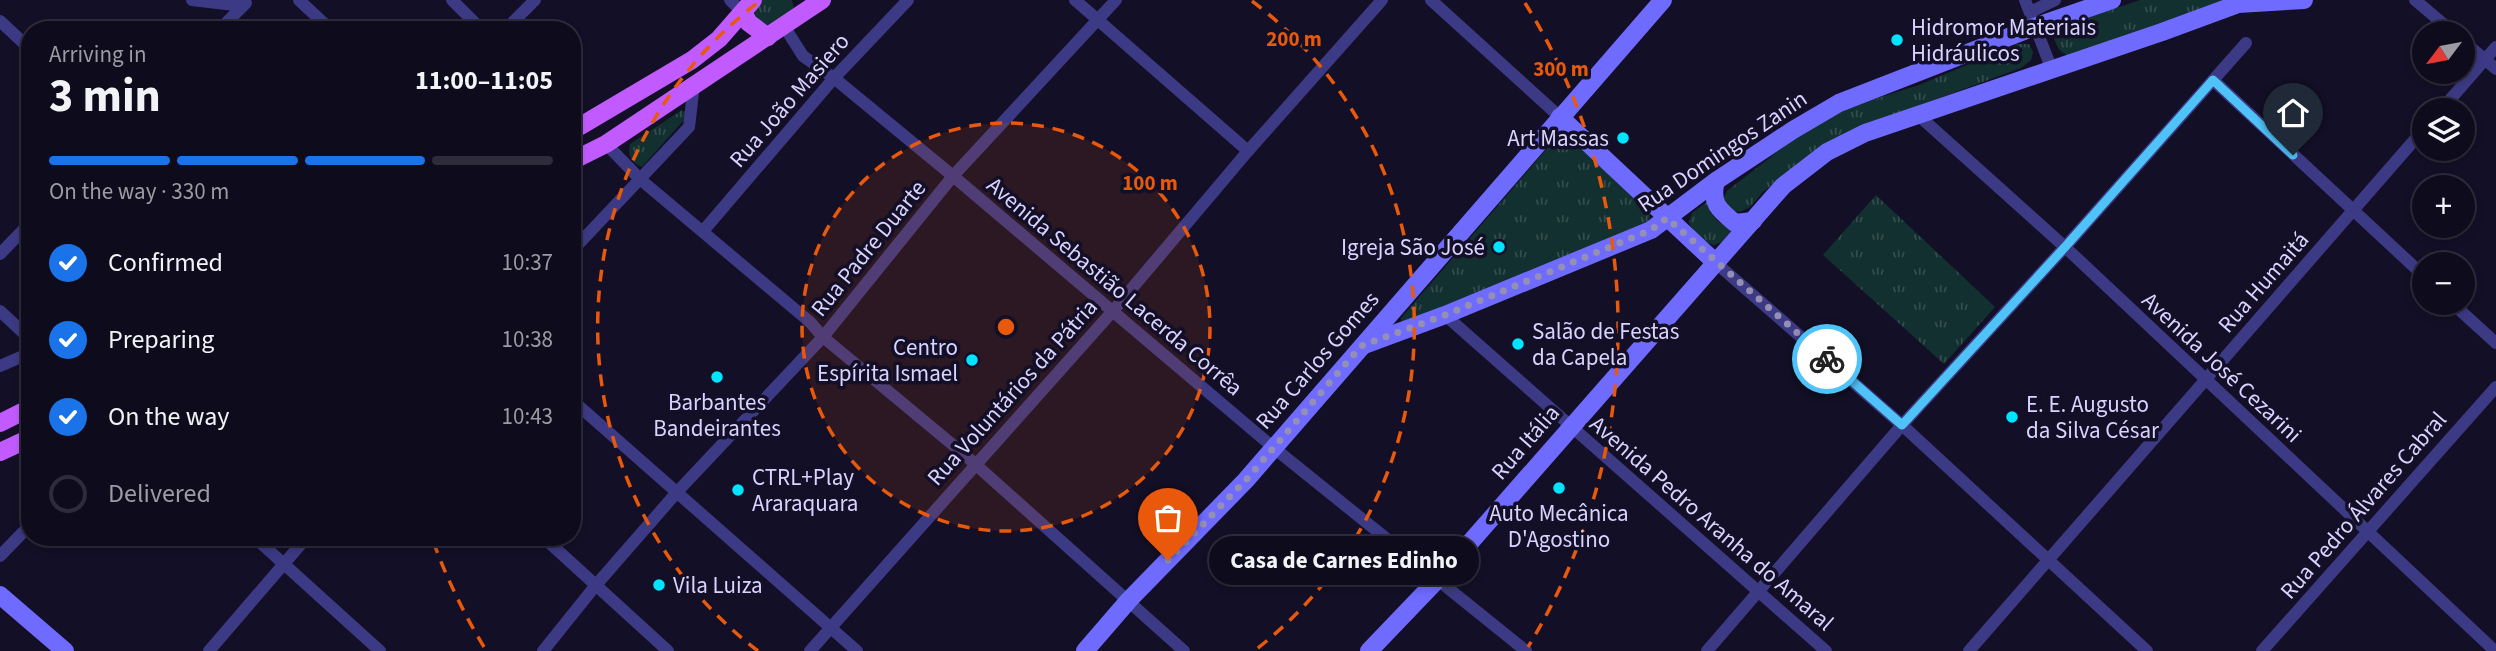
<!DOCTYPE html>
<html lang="en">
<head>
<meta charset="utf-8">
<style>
  body { margin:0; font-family:"Source Sans 3",sans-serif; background:#171425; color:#f1f3f6; height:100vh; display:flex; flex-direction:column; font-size:26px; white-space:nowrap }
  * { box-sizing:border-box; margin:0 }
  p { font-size:23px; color:#9b9ba3 }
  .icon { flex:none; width:38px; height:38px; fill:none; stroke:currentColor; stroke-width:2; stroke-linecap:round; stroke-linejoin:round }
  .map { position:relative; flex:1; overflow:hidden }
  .sheet { position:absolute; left:21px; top:21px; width:560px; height:525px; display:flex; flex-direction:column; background:#0e0b1c; border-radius:28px; box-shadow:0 4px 10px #0003,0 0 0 2px #2e2b3b }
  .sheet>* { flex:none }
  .needle { width:46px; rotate:238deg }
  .tools { position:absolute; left:2412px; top:21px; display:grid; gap:14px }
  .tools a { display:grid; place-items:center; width:63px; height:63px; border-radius:50%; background:#0e0b1c; box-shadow:0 4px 10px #0003,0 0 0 2px #2e2b3b; font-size:35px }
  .pin { position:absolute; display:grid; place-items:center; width:60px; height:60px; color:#fff; margin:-72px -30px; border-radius:50% 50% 50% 0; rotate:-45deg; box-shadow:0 0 7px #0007 }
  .pin .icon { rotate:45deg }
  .courier { position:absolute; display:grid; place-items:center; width:70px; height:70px; margin:-35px; border:5px solid #4fc3f7; border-radius:50%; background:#fff; color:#222; box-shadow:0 2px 9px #0007 }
  .bubble { position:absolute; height:49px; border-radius:24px; background:#0e0b1c; box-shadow:0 4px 10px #0003,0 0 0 2px #2e2b3b; font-size:23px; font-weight:700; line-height:49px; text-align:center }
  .overview em { font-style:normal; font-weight:700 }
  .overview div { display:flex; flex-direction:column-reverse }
  .overview { display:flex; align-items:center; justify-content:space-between; height:119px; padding:0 28px }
  h1 { font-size:46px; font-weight:700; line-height:52px }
  .bar { display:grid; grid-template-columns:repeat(4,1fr); gap:10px 7px; align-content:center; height:84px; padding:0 28px }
  .bar i { height:9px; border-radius:5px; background:#2e2b3b }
  .bar .current { background:#1a73e8 }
  .bar p { grid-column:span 4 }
  ol { padding:0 28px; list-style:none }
  li { display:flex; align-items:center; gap:21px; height:77px }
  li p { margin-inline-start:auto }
  li .icon { padding:7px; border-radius:50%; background:#1a73e8; color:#fff; stroke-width:4 }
  li:last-child { color:#9b9ba3 }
  li i { width:38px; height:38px; border:4px solid #2e2b3b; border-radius:50% }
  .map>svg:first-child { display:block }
  .grass { fill:url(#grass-tufts) }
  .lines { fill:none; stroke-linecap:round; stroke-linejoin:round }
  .street { stroke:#3d3a85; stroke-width:12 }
  .secondary { stroke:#6f6bff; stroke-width:18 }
  .primary { stroke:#c25bff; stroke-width:18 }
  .done { stroke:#948fb3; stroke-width:7; stroke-dasharray:0 12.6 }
  .route { stroke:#4fc3f7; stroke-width:9 }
  .ring { fill:none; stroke:#e8590c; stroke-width:3.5; stroke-dasharray:12 9 }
  .poi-dot { fill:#00e5ff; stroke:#130f26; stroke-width:2.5 }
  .labels { text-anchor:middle; stroke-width:7; stroke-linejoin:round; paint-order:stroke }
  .poi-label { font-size:23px; fill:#d9d4ff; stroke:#130f26; text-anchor:start }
  .street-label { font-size:23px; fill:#d9d4ff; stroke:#130f26 }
  .centre { fill:#e8590c; stroke:#130f26; stroke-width:3.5 }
  .ring-label { font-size:21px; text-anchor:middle; font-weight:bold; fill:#e8590c; stroke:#130f26; stroke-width:7; stroke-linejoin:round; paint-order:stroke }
</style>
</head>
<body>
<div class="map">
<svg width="2496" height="651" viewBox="0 0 2496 651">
  <defs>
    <pattern id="grass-tufts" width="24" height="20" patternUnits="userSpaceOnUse" patternTransform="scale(1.75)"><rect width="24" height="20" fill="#12302f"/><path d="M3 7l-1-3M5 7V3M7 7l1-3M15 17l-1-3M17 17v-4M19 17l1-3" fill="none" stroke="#344d4e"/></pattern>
  </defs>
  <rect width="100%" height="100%" fill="#130f26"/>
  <!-- grass -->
  <g class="grass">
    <path d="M762,0h30l2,9 -21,18h-11l-8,-12 2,-10z"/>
    <path d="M2140,0h84l-151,58c-12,-5 -15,-8 -19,-20l6,-11z"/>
    <path d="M2017,44h12l4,8 -2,8 -10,8 -169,62 -70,46 -20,17 -12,14 -10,5 -10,-2 -7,-11 4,-8 72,-56 41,-25 79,-25z"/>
    <path d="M682,110l3,2 -2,9 -41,46c-11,-4 -15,-12 -12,-23z"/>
    <path d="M1564,134l8,5 78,74v5l-5,6 -241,99 -3,-2v-3l156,-181z"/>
    <path d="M1876,195l119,112 -51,57 -121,-109z"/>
    <path d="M1707,202c4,15 11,21 25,28l-10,12 -8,3c-10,-2 -22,-13 -25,-23l3,-9z"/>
  </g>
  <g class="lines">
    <!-- street -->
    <g class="street">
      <path d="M192,0l51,6"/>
      <path d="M299,0l32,30"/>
      <path d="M452,0l30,30"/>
      <path d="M730,0l13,13"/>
      <path d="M1075,0l173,151"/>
      <path d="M1431,0l129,117"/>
      <path d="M2025,0l27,70"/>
      <path d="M2415,0l39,33"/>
      <path d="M2030,12l25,-12"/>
      <path d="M0,21l30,28"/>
      <path d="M784,26l19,30 31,22 119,98 321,272 252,203"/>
      <path d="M219,30l27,-27"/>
      <path d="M505,30l30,-30"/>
      <path d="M2462,40l34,29"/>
      <path d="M2213,80l211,196"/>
      <path d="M2441,110l55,-63"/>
      <path d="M1918,115l147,132 430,404"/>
      <path d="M606,144l35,36 169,142 13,15 142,118 219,196"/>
      <path d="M704,230l130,-152 74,-78"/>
      <path d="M572,251l117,-124 5,-43"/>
      <path d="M0,254l30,-31"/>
      <path d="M1716,263l186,162 245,226"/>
      <path d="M2452,303l44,40"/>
      <path d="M0,311l30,28"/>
      <path d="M1445,315l381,336"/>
      <path d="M0,366l30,-13"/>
      <path d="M572,400l285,251"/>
      <path d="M254,537l126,114"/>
      <path d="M543,537l125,114"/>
      <path d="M0,556l30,-31"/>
      <path d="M209,651l98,-114"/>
      <path d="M543,651l53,-66 82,-94 145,-154 130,-161 163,-176"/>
      <path d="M810,651l302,-339 136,-161 134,-151"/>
      <path d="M1707,651l195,-226 163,-178 181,-204"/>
      <path d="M1969,651l455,-522"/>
      <path d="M2262,651l234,-264"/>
    </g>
    <!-- secondary -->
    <g class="secondary">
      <path d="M1560,117l156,146"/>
      <path d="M1716,181c-6,22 3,29 19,42l18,-2"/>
      <path d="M1364,345l81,-30 206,-85 65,-49 77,-51 46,-27 198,-77 75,-26"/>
      <path d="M0,595l65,56"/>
      <path d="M1085,651l44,-51 117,-120 417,-480"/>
      <path d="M1369,651l69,-72 345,-393 44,-34 38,-19 297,-101 76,-28 66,-4"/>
    </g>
    <!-- primary -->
    <g class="primary">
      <path d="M743,13l6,10 19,14"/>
      <path d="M572,131l120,-71 27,-21 34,-39"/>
      <path d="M572,161l34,-17 216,-144"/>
      <path d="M0,423l30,-15"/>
      <path d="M0,452l30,-14"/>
    </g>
  </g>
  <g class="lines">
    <!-- done -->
    <path class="done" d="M1168,560l78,-80 115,-134 84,-31 206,-85 16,-12 160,141"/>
    <!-- route -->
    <path class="route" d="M1827,359l75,66 163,-178 148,-167 80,75"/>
  </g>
  <!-- distance rings -->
  <circle cx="1006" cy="327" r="204" fill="#e8590c" fill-opacity=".12"/>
  <g class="ring">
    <circle cx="1006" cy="327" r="204"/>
    <path d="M758 651A408 408 0 0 1 760 1M1252 1A408 408 0 0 1 1254 651"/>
    <path d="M484 647A612 612 0 0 1 433 541M1525 3A612 612 0 0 1 1528 647"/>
  </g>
  <!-- markers -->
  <g class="poi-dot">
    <circle cx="1897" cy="40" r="7"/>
    <circle cx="1623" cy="138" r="7"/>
    <circle cx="1499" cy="247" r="7"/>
    <circle cx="1518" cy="344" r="7"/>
    <circle cx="972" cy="360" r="7"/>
    <circle cx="717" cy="377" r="7"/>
    <circle cx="2012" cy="417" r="7"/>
    <circle cx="1559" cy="488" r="7"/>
    <circle cx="738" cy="490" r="7"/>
    <circle cx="659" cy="585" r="7"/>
  </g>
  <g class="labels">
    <!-- poi labels -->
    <g class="poi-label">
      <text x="1911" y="35">Hidromor Materiais<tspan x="1911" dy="26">Hidráulicos</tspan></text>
      <text x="1609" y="146" text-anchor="end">Art Massas</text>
      <text x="1485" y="255" text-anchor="end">Igreja São José</text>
      <text x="1532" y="339">Salão de Festas<tspan x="1532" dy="26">da Capela</tspan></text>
      <text x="958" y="355" text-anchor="end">Centro<tspan x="958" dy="26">Espírita Ismael</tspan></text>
      <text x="717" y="410" text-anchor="middle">Barbantes<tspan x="717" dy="26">Bandeirantes</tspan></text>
      <text x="2026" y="412">E. E. Augusto<tspan x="2026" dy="26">da Silva César</tspan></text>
      <text x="752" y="485">CTRL+Play<tspan x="752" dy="26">Araraquara</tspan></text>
      <text x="1559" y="521" text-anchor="middle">Auto Mecânica<tspan x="1559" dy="26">D'Agostino</tspan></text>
      <text x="673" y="593">Vila Luiza</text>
    </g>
    <!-- street labels -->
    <g class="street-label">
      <text transform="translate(789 100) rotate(-49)" y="8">Rua João Masiero</text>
      <text transform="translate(1722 151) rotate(-34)" y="8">Rua Domingos Zanin</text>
      <text transform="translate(868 248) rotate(-51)" y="8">Rua Padre Duarte</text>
      <text transform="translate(2263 282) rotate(-49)" y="8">Rua Humaitá</text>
      <text transform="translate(1115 286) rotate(40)" y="8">Avenida Sebastião Lacerda Corrêa</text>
      <text transform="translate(1317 360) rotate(-49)" y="8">Rua Carlos Gomes</text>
      <text transform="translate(2222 367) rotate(43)" y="8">Avenida José Cezarini</text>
      <text transform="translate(1012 392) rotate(-48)" y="8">Rua Voluntários da Pátria</text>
      <text transform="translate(1525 442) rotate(-49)" y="8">Rua Itália</text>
      <text transform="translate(2363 505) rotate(-49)" y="8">Rua Pedro Álvares Cabral</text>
      <text transform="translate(1712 523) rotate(41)" y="8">Avenida Pedro Aranha do Amaral</text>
    </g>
  </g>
  <circle cx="1006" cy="327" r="10" class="centre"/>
  <g class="ring-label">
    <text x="1294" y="46">200 m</text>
    <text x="1561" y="76">300 m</text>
    <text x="1150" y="190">100 m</text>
  </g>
</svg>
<div class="tools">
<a><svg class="needle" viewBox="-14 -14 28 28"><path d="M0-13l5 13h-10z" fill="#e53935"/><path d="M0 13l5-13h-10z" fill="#9b9ba3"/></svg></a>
<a><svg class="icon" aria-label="layers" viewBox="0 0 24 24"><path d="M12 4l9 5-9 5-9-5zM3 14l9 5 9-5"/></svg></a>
<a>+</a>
<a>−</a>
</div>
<div class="pin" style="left:1168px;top:560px;background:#ea580c"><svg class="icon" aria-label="bag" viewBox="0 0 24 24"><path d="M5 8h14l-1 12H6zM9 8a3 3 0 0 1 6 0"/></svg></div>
<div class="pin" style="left:2293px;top:155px;background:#1f2937"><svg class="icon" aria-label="home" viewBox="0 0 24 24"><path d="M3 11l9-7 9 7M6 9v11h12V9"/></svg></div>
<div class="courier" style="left:1827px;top:359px"><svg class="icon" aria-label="bike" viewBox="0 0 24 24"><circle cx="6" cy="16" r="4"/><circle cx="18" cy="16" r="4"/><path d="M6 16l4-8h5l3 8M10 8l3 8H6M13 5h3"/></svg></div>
<div class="bubble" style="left:1209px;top:536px;width:270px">Casa de Carnes Edinho</div>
<section class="sheet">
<div class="overview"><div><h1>3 min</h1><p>Arriving in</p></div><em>11:00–11:05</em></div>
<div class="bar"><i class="current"></i><i class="current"></i><i class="current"></i><i></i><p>On the way · 330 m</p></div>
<ol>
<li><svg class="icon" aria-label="check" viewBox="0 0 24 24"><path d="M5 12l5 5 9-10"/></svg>Confirmed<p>10:37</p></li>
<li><svg class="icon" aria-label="check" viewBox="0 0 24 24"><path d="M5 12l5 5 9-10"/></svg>Preparing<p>10:38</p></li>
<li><svg class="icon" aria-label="check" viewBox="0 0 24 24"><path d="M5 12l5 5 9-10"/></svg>On the way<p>10:43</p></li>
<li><i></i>Delivered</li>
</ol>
</section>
</div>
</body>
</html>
